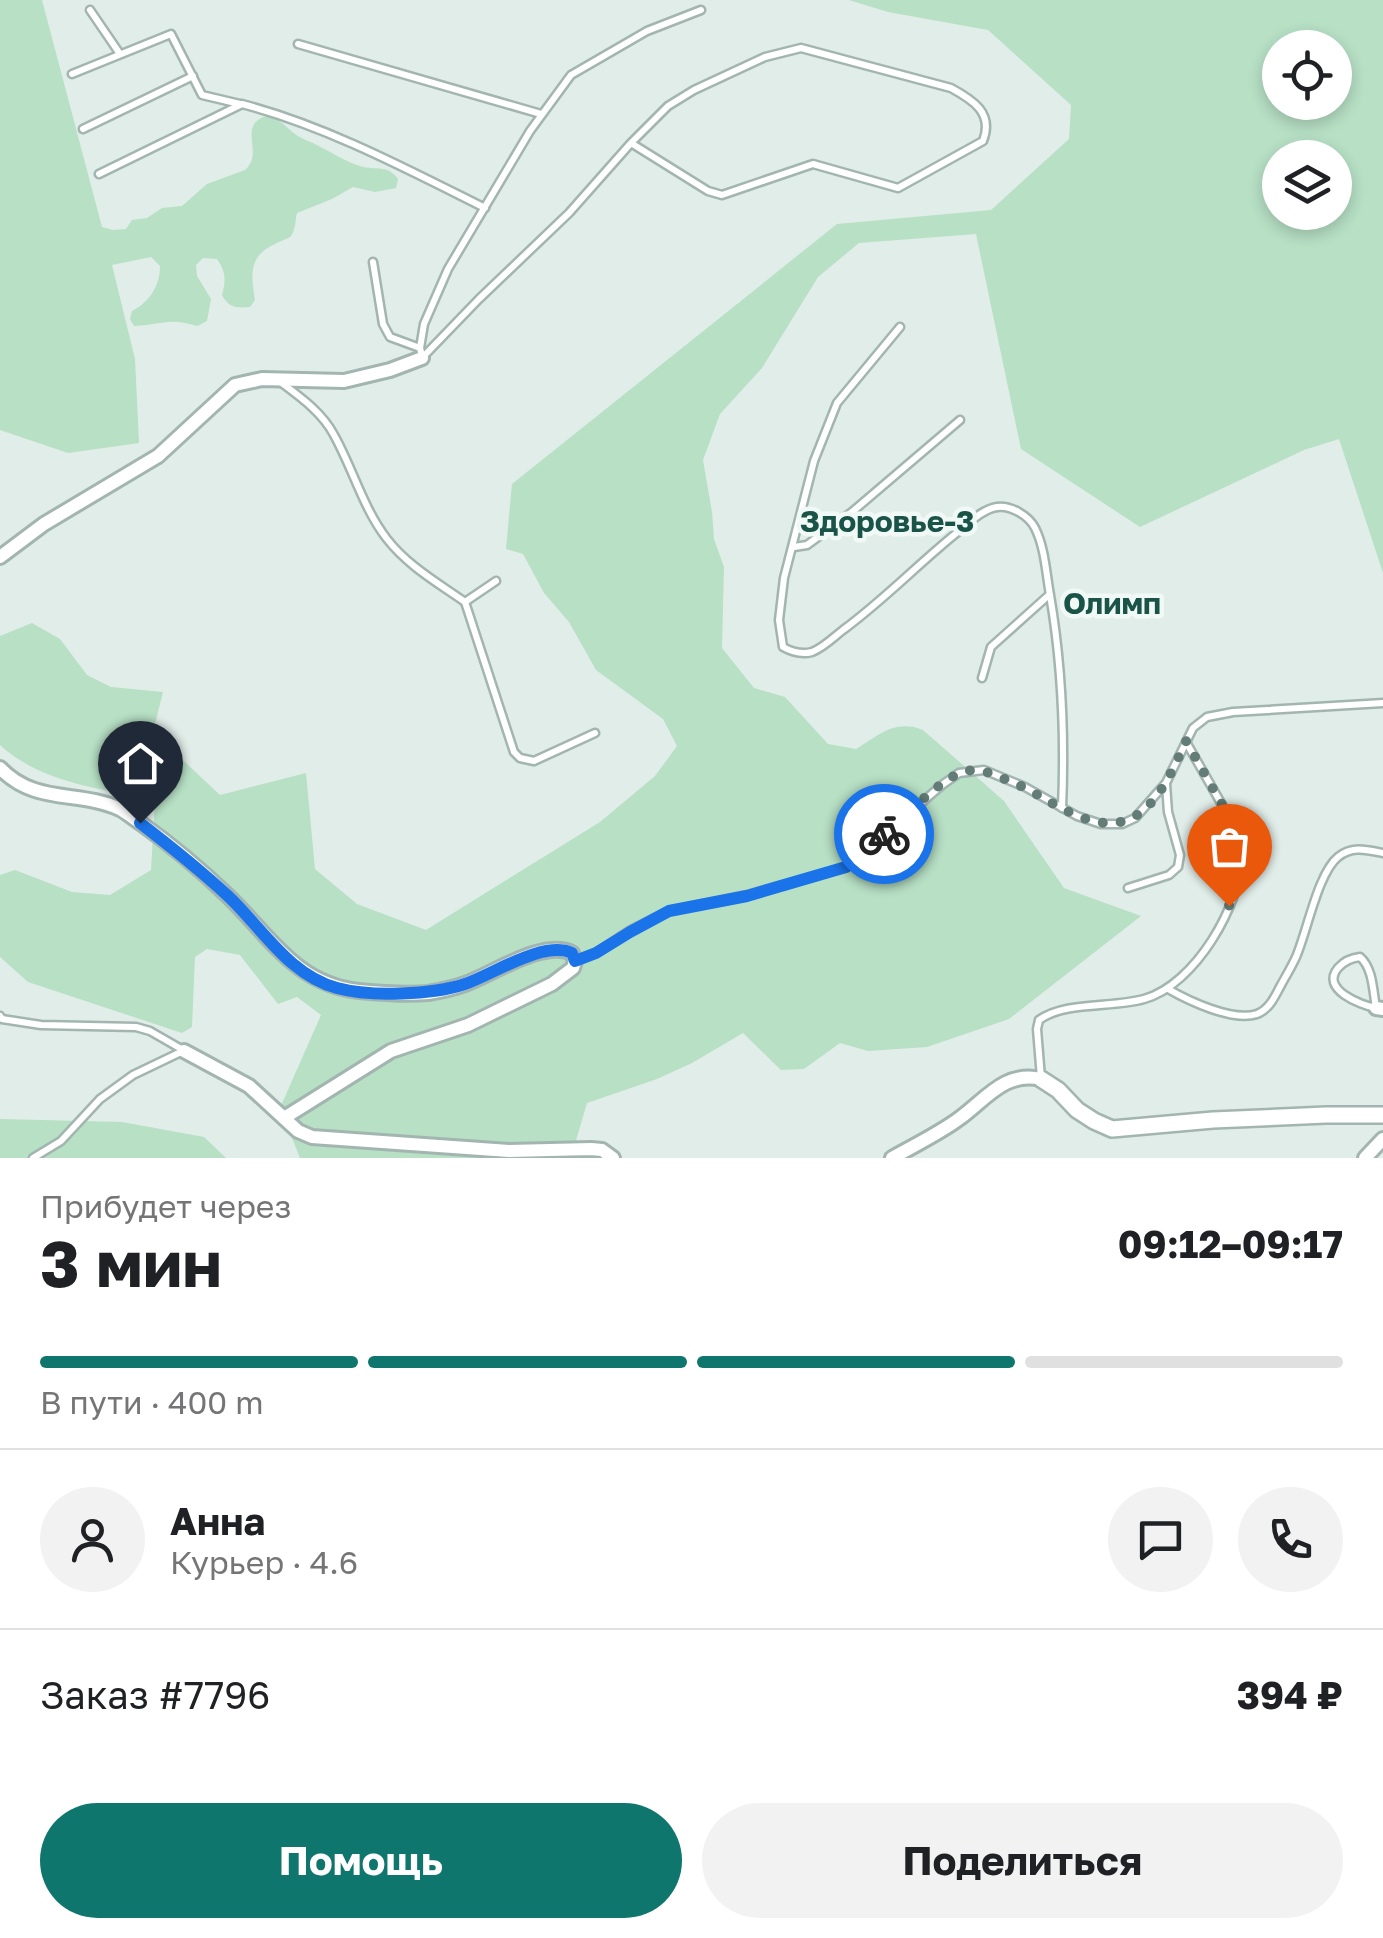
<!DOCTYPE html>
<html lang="ru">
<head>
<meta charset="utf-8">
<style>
  body { margin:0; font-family:"Golos Text",sans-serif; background:#f2f2f2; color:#202124; height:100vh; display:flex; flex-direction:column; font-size:38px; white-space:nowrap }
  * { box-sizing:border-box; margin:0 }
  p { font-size:32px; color:#757577 }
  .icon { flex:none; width:55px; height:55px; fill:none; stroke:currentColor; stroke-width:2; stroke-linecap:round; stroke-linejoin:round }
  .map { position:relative; height:1158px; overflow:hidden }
  .side { display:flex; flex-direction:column; background:#fff; flex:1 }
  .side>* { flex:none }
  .buttons { position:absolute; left:1262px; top:30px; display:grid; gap:20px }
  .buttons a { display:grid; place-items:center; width:90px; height:90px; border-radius:50%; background:#fff; box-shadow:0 5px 15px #0003; font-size:50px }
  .pin { position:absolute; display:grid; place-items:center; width:85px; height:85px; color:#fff; margin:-102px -42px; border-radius:50% 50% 50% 0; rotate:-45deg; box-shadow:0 0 10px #0007 }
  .pin .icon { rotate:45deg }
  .courier { position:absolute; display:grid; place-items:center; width:100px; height:100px; margin:-50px; border:8px solid #1a73e8; border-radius:50%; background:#fff; color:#222; box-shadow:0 2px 12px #0007 }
  .overview em { font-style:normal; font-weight:700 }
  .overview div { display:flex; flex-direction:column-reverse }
  .overview { display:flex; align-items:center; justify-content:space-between; height:170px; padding:0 40px }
  h1 { font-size:65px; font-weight:700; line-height:75px }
  .bar { display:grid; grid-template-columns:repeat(4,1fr); gap:15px 10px; align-content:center; height:120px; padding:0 40px }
  .bar i { height:12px; border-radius:8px; background:#e0e0e0 }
  .bar .current { background:#0f766e }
  .bar p { grid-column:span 4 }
  .line { display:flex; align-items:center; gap:25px; padding:0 40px; border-top:2px solid #e0e0e0 }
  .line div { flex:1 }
  .round { display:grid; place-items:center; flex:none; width:105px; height:105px; border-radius:52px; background:#f2f2f2 }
  .action { display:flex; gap:20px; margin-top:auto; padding:20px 40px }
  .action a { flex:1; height:115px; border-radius:60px; background:#0f766e; color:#fff; font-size:40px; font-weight:700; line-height:115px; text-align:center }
  .action a+a { background:#f2f2f2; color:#202124 }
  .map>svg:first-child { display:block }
  .green { fill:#b7e0c5; fill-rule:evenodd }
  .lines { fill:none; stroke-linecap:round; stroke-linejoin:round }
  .service-casing { stroke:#a3b5b0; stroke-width:11 }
  .minor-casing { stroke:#a3b5b0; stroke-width:18 }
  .tertiary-casing { stroke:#a3b5b0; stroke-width:20 }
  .service { stroke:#fff; stroke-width:6 }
  .minor { stroke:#fff; stroke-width:12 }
  .tertiary { stroke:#fff; stroke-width:15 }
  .done { stroke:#637c76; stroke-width:10; stroke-dasharray:0 18 }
  .route { stroke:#1a73e8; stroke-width:12 }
  .labels { text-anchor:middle; stroke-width:9; stroke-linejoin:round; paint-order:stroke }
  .neighbourhood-label { font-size:30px; font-weight:bold; fill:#1a5348; stroke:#f1f9f6 }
</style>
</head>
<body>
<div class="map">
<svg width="1383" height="1158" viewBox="0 0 1383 1158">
  <rect width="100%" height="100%" fill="#e1ede8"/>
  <!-- green -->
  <g class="green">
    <path d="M0,0h42l60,227 11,3 13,-1 6,-9 15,-2 15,-10 20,-2 25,-22 38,-14c18,-15 -3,-38 13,-50 14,-12 30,10 40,16 5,3 10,5 15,7 15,7 34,20 50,24 15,3 25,-2 35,12l-2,9 -21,4 -22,-5 -21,12 -35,14c-2,7 -1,18 -7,24 -3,2 -12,5 -15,7 -27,12 -24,31 -20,56l-5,7c-14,1 -21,1 -28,-12 4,-15 4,-23 -5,-36l-14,-1 -7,7 1,11 14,23 -4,22 -10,5c-29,-9 -35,-1 -63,0l-4,-7 2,-8c18,-9 28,-26 28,-45l-9,-9 -39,8 23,94 4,84 -71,10 -68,-23z"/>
    <path d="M849,0h534v573l-44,-134 -35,11 -164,77 -119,-78 -45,-215 -117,9 -41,34 -56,91 -42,46 -17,46 9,52 2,27 10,28 -2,81 32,40 31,9 43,47 28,5c24,-14 38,-30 67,-19l81,71 60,87 77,28 -132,103 -82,28 -59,4 -28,-8 -36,26 -23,1 -38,-37 -51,30 -35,16 -70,24 -15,51 11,4h-283l-20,-50 41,-93 -24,-18 -19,7 -38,-49 -33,-6 -12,8 -3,70 -10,6 -154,-51 -28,-25v-82l15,-5 57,22 38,3 41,-25 4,-70c-53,-11 -114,-17 -155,-55v-109l32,-13 28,16 27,36 24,12 52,5 -10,40 67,63 86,-22 9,96 42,35 69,26 174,-108 55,-46 22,-30 -14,-27 -67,-49 -27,-48 -25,-29 -21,-39 -17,-5 6,-65 325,-260 154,-14 78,-71 2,-34 -83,-75 -100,-18zM1280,48h55v54h-55zM1280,158h55v54h-55z"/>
    <path d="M0,1119l122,3 82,15 22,21h-226z"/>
  </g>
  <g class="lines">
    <!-- service casing -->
    <g class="service-casing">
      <g id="service">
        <path d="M90,10l30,44"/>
        <path d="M298,44l243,70"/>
        <path d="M72,74l99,-40 31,61 38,9"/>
        <path d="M83,129l110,-53"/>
        <path d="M99,174l143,-70c84,22 165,65 243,104"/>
        <path d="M373,262l10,62 7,13 30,11"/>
        <path d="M900,327l-63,76 -23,58 -30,117 -5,42 4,27c9,5 18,8 29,5 11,-4 22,-15 31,-22 41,-30 76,-67 116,-99 11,-9 24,-22 38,-24 14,-2 32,9 38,21 10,20 11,45 15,67 12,70 15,142 12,213"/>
        <path d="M422,356l-2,-8 4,-24 24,-55 82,-138 41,-56 76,-44 54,-21"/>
        <path d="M423,357l56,-58 90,-86 62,-70 37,-37 26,-16 71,-33 36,-9 150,40c22,12 43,25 32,53l-85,47 -85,-24 -91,31 -14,-4 -77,-48"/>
        <path d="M279,381c20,15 43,31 55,54 19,34 29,73 53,104 21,27 51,44 78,63l31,-21"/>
        <path d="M794,547l13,-2 45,-33 108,-92"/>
        <path d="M465,602l49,150 6,6 14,3 61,-28"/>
        <path d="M982,678l9,-31 58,-52"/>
        <path d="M1128,888l41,-13 9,-8 2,-12 -12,-43 -2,-28"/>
        <path d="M1360,957c13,11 13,34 16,51 -16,-3 -56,-19 -38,-40 6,-7 13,-10 22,-11z"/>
        <path d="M575,961l21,-8 33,-22 40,-20 78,-16 100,-28 95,-82 17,-12 25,-3 41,17 52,29 24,8h21l13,-6 31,-35 27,-55 14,-11 26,-5 150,-9"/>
        <path d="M1168,989c21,12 65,33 89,25 13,-5 18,-18 24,-29 5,-9 11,-19 15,-28 11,-25 22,-84 42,-100 14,-12 30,-7 45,-4"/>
        <path d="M0,1016l2,3 39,6 95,2 14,4 33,19"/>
        <path d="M1041,1078l-4,-49 2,-9c26,-19 74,-12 105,-21 51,-14 98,-95 98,-146 1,-8 -2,-15 -5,-22l-51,-89"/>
        <path d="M33,1158l28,-17 39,-42 33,-24 50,-24"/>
      </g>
    </g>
    <!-- minor casing -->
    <g class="minor-casing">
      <g id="minor">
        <path d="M0,557l44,-33 114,-68 77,-71 27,-6 82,2 46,-11 32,-12"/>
        <path d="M0,768c35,37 79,22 120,41 7,4 13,9 19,13 31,22 61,47 88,73 43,41 68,89 132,96 21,2 47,4 69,2 12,-2 26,-5 37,-9 28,-10 78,-45 107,-31l3,8 -2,7 -21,16 -84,41 -77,26 -107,67"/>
        <path d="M1376,1008l7,1"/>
        <path d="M184,1051l65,35 49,45 14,6 197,14 82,-2 11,1 11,8"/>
        <path d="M892,1158c23,-13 48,-25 68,-40 27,-20 45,-47 81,-39"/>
        <path d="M1365,1158l18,-19"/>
      </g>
    </g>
    <!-- tertiary casing -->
    <g class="tertiary-casing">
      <path id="tertiary" d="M1041,1079l17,11 19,20 17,11 18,8 101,-9 113,-5h57"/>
    </g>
    <!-- service -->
    <use href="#service" class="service"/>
    <!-- minor -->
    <use href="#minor" class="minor"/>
    <!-- tertiary -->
    <use href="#tertiary" class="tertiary"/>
  </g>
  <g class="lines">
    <!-- done -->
    <path class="done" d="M884,834c20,-16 56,-55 79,-62 16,-5 29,2 44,8 24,9 45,25 69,35 64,29 88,-25 110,-74l51,90c10,29 1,46 -8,75"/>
    <!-- route -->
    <path class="route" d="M140,823c30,23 60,47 88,73 34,32 61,79 109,92 33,9 95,7 128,-4 29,-10 78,-44 107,-31l3,8 21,-8 34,-21 39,-21 78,-15 99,-29 38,-33"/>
  </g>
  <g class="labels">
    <!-- neighbourhood labels -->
    <g class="neighbourhood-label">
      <text x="887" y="532">Здоровье-3</text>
      <text x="1112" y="614">Олимп</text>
    </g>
  </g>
</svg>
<div class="buttons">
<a><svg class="icon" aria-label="locate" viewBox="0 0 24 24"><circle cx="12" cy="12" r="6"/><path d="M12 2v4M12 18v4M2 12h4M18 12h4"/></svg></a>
<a><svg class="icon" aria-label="layers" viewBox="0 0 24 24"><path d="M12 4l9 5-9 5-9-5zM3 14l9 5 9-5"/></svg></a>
</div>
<div class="pin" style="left:1229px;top:906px;background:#ea580c"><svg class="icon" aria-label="bag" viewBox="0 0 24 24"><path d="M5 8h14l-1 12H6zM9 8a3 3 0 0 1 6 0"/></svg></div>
<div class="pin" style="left:140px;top:823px;background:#1f2937"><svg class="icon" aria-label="home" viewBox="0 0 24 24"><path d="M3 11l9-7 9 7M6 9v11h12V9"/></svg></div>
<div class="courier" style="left:884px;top:834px"><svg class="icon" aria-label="bike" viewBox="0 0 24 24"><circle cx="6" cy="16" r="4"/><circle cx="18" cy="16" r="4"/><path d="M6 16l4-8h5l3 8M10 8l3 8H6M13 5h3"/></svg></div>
</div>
<section class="side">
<div class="overview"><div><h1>3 мин</h1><p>Прибудет через</p></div><em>09:12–09:17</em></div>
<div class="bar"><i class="current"></i><i class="current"></i><i class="current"></i><i></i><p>В пути · 400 m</p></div>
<div class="line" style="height:180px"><a class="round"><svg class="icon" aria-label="person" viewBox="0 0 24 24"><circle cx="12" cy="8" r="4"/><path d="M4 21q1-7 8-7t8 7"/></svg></a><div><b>Анна</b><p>Курьер · 4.6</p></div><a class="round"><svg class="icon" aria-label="chat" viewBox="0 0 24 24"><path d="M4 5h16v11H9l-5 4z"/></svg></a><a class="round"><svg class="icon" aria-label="phone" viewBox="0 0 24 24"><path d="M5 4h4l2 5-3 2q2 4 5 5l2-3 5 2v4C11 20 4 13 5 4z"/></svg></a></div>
<div class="line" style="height:130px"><div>Заказ #7796</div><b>394 ₽</b></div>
<div class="action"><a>Помощь</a><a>Поделиться</a></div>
</section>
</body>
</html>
